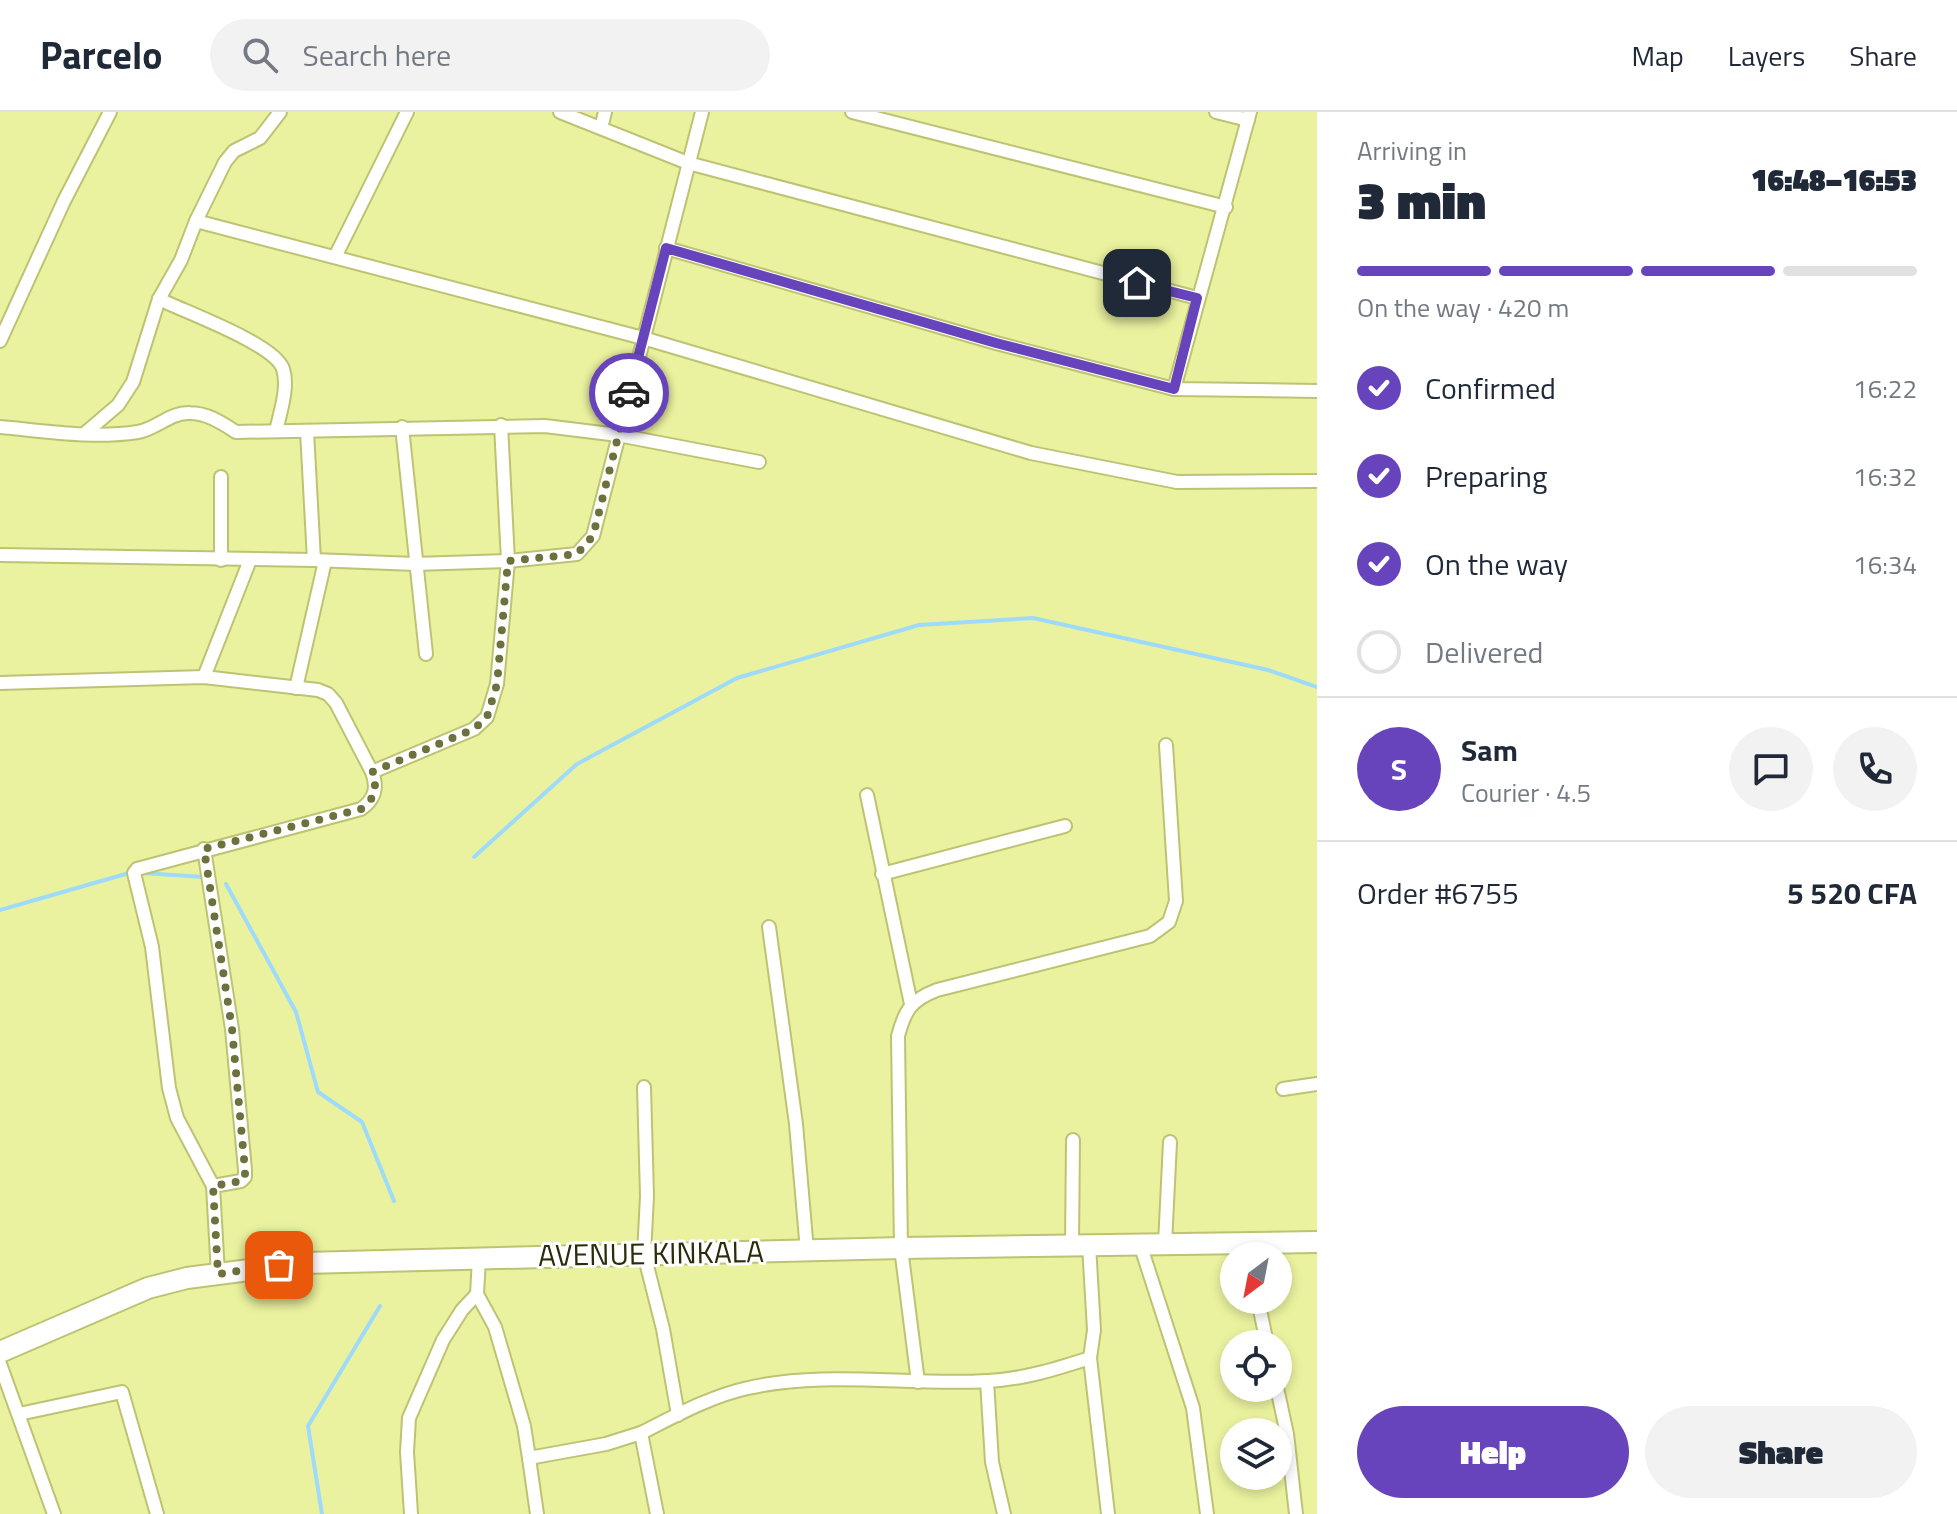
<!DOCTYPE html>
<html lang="en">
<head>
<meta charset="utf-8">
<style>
  body { margin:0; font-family:"Titillium Web",sans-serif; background:#f2f2f3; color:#1f2937; height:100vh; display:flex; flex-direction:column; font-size:30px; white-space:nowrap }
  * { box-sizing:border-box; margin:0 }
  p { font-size:26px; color:#747a83 }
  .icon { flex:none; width:44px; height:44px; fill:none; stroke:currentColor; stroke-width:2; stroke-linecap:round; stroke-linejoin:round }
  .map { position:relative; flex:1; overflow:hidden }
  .details { display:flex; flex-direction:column; background:#fff; width:640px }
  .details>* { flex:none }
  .needle { width:52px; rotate:212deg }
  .tools { position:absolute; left:1220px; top:1130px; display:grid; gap:16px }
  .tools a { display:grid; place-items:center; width:72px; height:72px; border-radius:50%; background:#fff; box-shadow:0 4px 12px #0003; font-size:40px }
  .pin { position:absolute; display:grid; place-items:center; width:68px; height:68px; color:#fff; margin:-34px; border-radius:16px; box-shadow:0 4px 12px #0006 }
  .courier { position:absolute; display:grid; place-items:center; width:80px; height:80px; margin:-40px; border:6px solid #6844bc; border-radius:50%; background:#fff; color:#222; box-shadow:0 2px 10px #0007 }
  .head em { font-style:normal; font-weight:800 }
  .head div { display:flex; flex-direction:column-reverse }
  .head { display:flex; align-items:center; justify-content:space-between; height:136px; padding:0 40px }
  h1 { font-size:52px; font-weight:800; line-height:60px }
  .bar { display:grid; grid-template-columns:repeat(4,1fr); gap:12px 8px; align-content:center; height:96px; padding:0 40px }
  .bar i { height:10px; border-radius:6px; background:#e0e1e3 }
  .bar .current { background:#6844bc }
  .bar p { grid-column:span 4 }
  .line { display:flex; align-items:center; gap:20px; padding:0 40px; border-top:2px solid #e0e1e3 }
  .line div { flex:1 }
  .round { display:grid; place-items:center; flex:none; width:84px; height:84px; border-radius:42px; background:#f2f2f3 }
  ol { padding:0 40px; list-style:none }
  li { display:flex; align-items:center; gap:24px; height:88px }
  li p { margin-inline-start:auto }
  li .icon { padding:8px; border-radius:50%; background:#6844bc; color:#fff; stroke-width:4 }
  li:last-child { color:#747a83 }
  li i { width:44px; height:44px; border:4px solid #e0e1e3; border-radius:50% }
  .action { display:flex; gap:16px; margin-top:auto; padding:16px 40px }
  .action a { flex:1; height:92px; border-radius:48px; background:#6844bc; color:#fff; font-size:32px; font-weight:800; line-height:92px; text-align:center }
  .action a+a { background:#f2f2f3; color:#1f2937 }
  header { display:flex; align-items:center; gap:48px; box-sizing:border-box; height:112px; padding:0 40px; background:#fff; border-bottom:2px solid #e0e1e3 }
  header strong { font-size:38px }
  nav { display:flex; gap:44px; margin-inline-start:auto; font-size:28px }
  .search { width:560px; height:72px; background:#f2f2f3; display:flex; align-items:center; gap:20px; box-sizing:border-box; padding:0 28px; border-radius:44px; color:#747a83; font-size:30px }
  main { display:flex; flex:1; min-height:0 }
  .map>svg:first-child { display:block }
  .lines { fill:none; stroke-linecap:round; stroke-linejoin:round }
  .stream { stroke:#9edafa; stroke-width:4 }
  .street-casing { stroke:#bdc372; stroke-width:16 }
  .primary-casing { stroke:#bdc372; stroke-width:24 }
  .street { stroke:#fff; stroke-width:12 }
  .primary { stroke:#fff; stroke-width:20 }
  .done { stroke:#6e713e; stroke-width:8; stroke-dasharray:0 14.4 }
  .route { stroke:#6844bc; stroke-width:10 }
  .labels { text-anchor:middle; stroke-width:6; stroke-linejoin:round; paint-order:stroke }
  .street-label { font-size:30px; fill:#2a2c0a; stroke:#fff }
</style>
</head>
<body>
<header>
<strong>Parcelo</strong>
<div class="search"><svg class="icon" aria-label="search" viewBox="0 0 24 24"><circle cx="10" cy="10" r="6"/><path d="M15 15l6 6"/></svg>Search here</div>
<nav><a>Map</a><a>Layers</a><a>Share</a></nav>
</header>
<main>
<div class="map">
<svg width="1317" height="1402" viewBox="0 0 1317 1402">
  <rect width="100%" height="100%" fill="#ebf29f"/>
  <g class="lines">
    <!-- stream -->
    <g class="stream">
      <path d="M474,745l103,-93 160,-86 182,-53 114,-7 235,52 49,17"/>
      <path d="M142,761l62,4"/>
      <path d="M226,772l70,128 22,80 44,30 32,79"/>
      <path d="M0,798l129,-37"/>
      <path d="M322,1402l-14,-88 72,-120"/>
    </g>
    <!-- street casing -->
    <g class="street-casing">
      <g id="street">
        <path d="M560,0l128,51 509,135"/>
        <path d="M852,0l374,95"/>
        <path d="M1216,0l32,8"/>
        <path d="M601,16l4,-16"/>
        <path d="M196,109l447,117 388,115 146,29 140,-1"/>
        <path d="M666,136l330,95 178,46 143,2"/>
        <path d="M335,145l72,-145"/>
        <path d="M159,187c26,13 116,45 124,70 6,18 -3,44 -7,62"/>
        <path d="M0,229l64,-140 46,-89"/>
        <path d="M1174,277l76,-277"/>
        <path d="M0,315c45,4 93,12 138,5 19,-3 32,-20 52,-19 17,0 32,10 46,19l309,-6 73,9 141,27"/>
        <path d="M402,315l24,227"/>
        <path d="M307,319l7,129"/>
        <path d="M84,322l34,-29 15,-23 26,-83 22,-39 15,-39 29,-59 9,-11 26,-13 20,-26"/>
        <path d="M0,443l314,5 101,4 93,-3 69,-7 16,-18 109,-424"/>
        <path d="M221,448v-83"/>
        <path d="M204,565l46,-117"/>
        <path d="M0,571l204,-6 114,13 10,4 8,9 36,69c6,16 3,27 -11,37l-224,60 -3,4 18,74 17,141 8,30 36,68"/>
        <path d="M296,576l29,-127"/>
        <path d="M372,660l102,-43 13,-12 10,-33 11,-123 -7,-136"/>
        <path d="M867,683l44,209"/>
        <path d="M204,737l28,180 13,141v7l-4,4 -28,5 5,88"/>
        <path d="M882,762l183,-48"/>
        <path d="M769,815l27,197 11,127"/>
        <path d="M644,975l3,109 -3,58 19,75 15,86"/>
        <path d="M1283,977l34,-5"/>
        <path d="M1140,1132l53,164 14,106"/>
        <path d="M1165,1132l5,-102"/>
        <path d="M1072,1133l1,-105"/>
        <path d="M479,1147l-2,35 18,33 29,99 5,32 77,-14 35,-11 16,81"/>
        <path d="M1258,1188l9,44"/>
        <path d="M1090,1246l18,156"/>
        <path d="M0,1252l54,150"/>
        <path d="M987,1269l5,81 12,52"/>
        <path d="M918,1270l-17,-134 -3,-212c7,-26 13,-36 39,-46l213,-54 19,-14 7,-21 -10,-156"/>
        <path d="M1277,1276l10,46 9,80"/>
        <path d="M19,1302l103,-22 35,122"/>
        <path d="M641,1321c34,-17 70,-37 107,-45 78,-18 161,-2 240,-7 36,-2 68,-12 102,-23l4,-28 -5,-85"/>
        <path d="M529,1346l8,56"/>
        <path d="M411,1402l-4,-62 2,-34 34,-78 19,-30 15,-16"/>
      </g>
    </g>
    <!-- primary casing -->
    <g class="primary-casing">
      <path id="primary" d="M0,1240l148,-64 39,-10 117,-15 597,-15 416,-6"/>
    </g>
    <!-- street -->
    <use href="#street" class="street"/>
    <!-- primary -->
    <use href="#primary" class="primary"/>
  </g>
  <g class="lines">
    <!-- done -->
    <path class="done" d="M279,1153l-61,9 -5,-88 28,-5 4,-4v-7l-13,-141 -28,-180 157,-40c14,-10 17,-21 11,-37l102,-43 13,-12 10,-33 11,-123 69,-7 16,-18 36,-143"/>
    <!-- route -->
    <path class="route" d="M629,281l37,-145 330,95 178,46 23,-91 -60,-15"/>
  </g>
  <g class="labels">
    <!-- street labels -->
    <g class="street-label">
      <text transform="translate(651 1142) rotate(-1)" y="10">AVENUE KINKALA</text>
    </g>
  </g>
</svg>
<div class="tools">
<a><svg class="needle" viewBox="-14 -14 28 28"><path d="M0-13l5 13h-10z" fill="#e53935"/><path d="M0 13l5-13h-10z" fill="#747a83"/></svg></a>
<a><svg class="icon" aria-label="locate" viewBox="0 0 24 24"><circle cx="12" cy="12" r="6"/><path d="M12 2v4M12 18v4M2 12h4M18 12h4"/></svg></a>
<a><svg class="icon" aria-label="layers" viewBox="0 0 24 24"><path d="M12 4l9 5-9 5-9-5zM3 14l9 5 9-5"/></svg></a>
</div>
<div class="pin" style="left:279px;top:1153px;background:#ea580c"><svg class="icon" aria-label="bag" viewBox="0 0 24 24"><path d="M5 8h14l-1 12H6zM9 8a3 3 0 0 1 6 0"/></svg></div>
<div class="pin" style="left:1137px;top:171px;background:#1f2937"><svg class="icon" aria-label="home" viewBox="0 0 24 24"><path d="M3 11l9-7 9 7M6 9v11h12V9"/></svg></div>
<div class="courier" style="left:629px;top:281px"><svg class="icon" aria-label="car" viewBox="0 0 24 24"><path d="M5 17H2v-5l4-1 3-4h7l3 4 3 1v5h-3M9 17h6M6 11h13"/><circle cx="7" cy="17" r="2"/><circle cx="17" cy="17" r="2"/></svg></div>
</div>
<section class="details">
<div class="head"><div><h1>3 min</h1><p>Arriving in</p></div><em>16:48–16:53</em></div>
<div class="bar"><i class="current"></i><i class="current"></i><i class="current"></i><i></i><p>On the way · 420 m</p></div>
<ol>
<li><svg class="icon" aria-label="check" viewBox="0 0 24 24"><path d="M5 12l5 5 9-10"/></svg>Confirmed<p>16:22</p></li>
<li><svg class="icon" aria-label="check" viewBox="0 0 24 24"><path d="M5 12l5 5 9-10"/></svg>Preparing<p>16:32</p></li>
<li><svg class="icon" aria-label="check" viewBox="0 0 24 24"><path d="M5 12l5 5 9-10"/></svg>On the way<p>16:34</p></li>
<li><i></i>Delivered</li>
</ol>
<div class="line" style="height:144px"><b class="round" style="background:#6844bc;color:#fff">S</b><div><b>Sam</b><p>Courier · 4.5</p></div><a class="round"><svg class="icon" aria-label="chat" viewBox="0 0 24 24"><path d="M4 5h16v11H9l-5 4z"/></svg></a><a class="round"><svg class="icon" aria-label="phone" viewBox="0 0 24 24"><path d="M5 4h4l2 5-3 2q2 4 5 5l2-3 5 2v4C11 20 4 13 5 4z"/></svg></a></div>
<div class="line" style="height:104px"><div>Order #6755</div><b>5 520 CFA</b></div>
<div class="action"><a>Help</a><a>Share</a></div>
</section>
</main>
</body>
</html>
